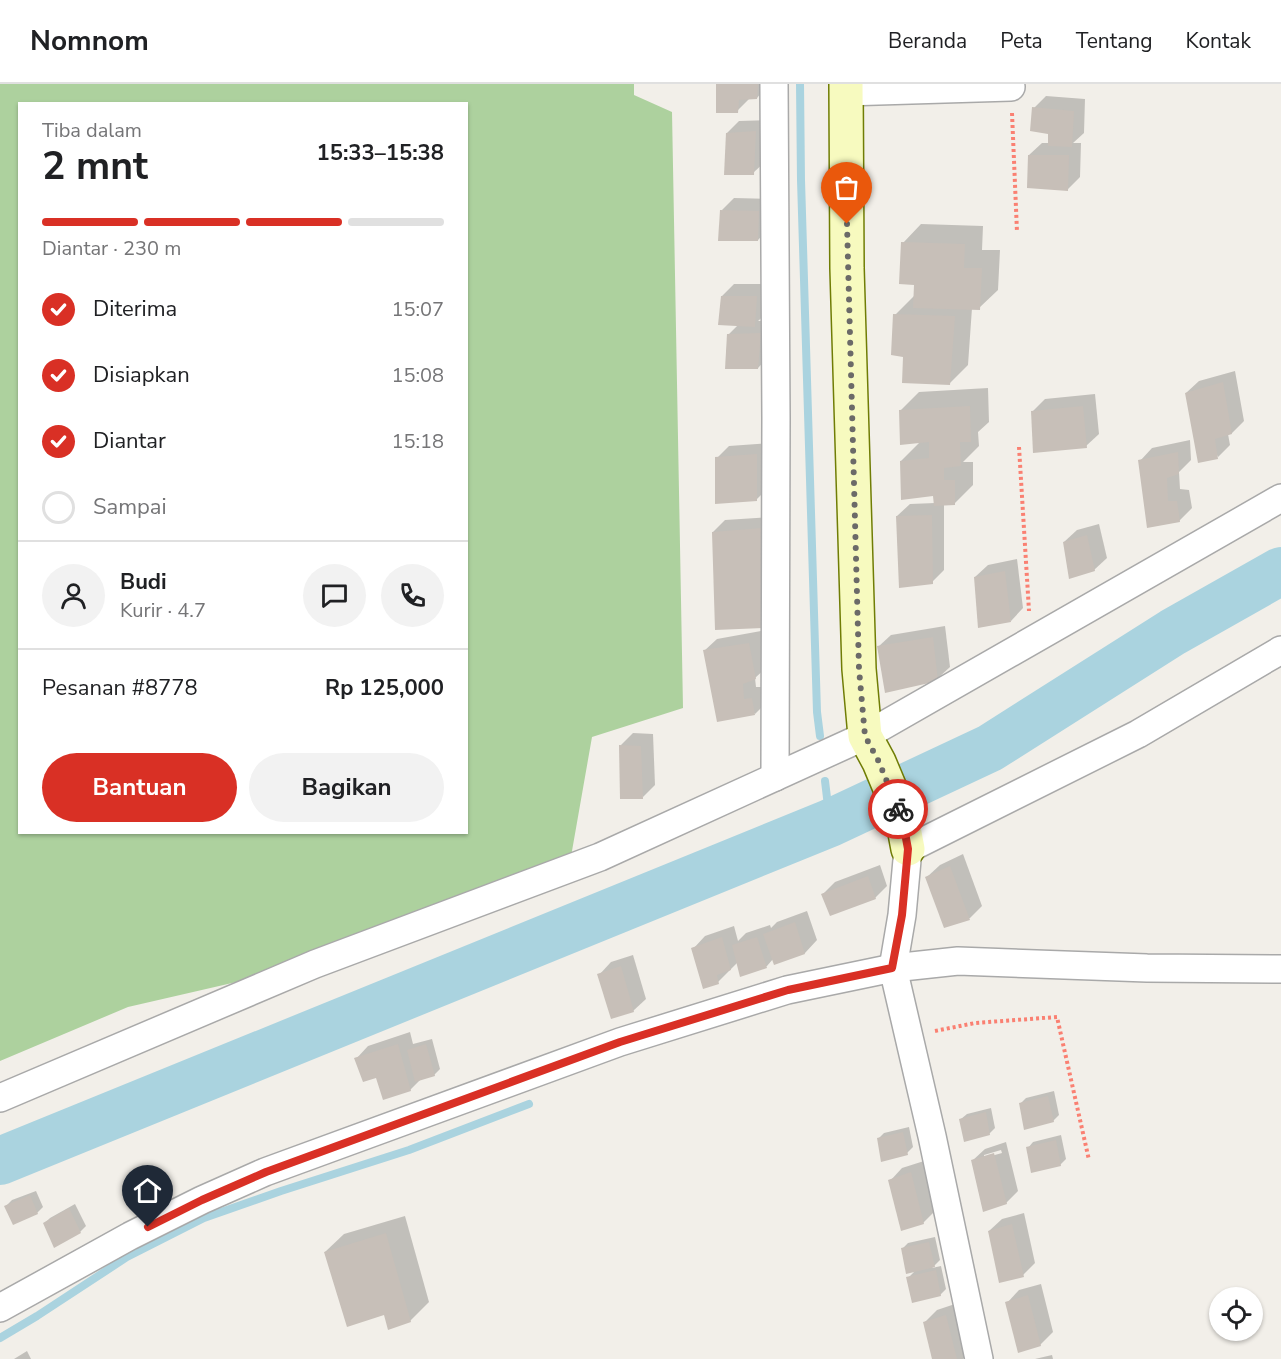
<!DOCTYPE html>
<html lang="id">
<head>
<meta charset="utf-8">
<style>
  body { margin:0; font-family:"Nunito Sans",sans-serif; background:#f2f2f2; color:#202124; height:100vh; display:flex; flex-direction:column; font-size:22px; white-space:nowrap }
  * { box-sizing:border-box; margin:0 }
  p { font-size:20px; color:#757577 }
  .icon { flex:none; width:33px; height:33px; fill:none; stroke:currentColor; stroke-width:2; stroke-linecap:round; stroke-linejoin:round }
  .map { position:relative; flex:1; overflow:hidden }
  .sheet { position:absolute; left:18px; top:18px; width:450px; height:732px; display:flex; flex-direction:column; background:#fff; border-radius:0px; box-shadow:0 2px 4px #0004 }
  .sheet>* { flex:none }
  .controls { position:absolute; left:1209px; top:1203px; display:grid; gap:12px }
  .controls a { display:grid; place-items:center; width:54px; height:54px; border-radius:50%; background:#fff; box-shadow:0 2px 4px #0004; font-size:30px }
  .pin { position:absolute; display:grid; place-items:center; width:51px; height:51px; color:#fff; margin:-62px -26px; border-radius:50% 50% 50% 0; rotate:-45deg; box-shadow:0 0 6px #0007 }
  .pin .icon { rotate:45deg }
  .courier { position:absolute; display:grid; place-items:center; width:60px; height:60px; margin:-30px; border:4px solid #d93025; border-radius:50%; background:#fff; color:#222; box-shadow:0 2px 8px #0007 }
  .head em { font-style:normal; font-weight:700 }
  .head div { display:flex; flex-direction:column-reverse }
  .head { display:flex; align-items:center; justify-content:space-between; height:102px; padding:0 24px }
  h1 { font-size:39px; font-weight:700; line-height:45px }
  .bar { display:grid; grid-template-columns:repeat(4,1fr); gap:9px 6px; align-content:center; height:72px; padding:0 24px }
  .bar i { height:8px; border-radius:4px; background:#e0e0e0 }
  .bar .selected { background:#d93025 }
  .bar p { grid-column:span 4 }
  .line { display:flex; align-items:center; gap:15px; padding:0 24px; border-top:2px solid #e0e0e0 }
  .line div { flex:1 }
  .round { display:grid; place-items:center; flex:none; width:63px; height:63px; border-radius:32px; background:#f2f2f2 }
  ol { padding:0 24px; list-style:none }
  li { display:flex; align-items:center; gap:18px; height:66px }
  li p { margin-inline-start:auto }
  li .icon { padding:6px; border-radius:50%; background:#d93025; color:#fff; stroke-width:4 }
  li:last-child { color:#757577 }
  li i { width:33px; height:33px; border:3px solid #e0e0e0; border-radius:50% }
  .cta { display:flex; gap:12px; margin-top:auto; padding:12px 24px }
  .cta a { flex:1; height:69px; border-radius:36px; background:#d93025; color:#fff; font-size:24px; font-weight:700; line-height:69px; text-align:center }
  .cta a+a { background:#f2f2f2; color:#202124 }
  header { display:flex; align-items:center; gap:36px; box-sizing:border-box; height:84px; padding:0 30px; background:#fff; border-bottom:2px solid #e0e0e0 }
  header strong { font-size:28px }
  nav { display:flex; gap:33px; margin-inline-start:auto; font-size:21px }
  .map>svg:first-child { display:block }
  .forest { fill:#add19e; fill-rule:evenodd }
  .shadow { fill:#0003; fill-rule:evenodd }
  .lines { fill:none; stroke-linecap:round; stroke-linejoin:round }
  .stream { stroke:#aad3df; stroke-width:8 }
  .river { stroke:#aad3df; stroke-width:48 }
  .building { fill:#c7bfb8 }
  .street-casing { stroke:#a9a9a9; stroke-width:30 }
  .secondary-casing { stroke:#707d05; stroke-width:36 }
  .path { stroke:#fa8072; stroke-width:4; stroke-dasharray:3 3; stroke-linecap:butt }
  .street { stroke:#fff; stroke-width:27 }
  .secondary { stroke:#f7fabf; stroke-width:33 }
  .done { stroke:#6b6a68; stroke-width:6; stroke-dasharray:0 10.8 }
  .route { stroke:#d93025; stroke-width:8 }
</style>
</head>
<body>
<header>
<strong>Nomnom</strong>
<nav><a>Beranda</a><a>Peta</a><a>Tentang</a><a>Kontak</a></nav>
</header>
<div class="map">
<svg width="1281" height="1275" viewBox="0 0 1281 1275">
  <rect width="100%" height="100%" fill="#f2efe9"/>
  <!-- forest -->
  <path class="forest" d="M0,0h634v11l38,17 11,596 -91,29 -23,131 -254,96 -187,43 -128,54zM20,20h446v728h-446z"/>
  <!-- shadow -->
  <g class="shadow">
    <path d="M718,0h51l-12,14 -8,1 -12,12z"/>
    <path d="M1046,12l39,3 -1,34 -11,10h8l-1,34 -12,12 -39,-34 13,-12h8v-10l-16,-25z"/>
    <path d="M768,36l-2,41 -13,12 -26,-40 12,-12z"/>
    <path d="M734,114l37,1 -1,28 -12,13 -36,-30z"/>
    <path d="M921,140l62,2 -1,24h18l-2,40 -19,18h-7l-4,57 -19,19 -45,-29 -9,-40 19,-19 1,-12 -12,-41z"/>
    <path d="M734,200h35l-2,29 -9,8h14l-2,34 -12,13 -29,-34 10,-10 -17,-28z"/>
    <path d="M1235,287l9,50 -12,12 -4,1 2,11 -12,12 -32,-64 13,-12z"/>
    <path d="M988,304l1,34 -11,10 1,14 -16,16h10v23l-18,18 -11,1v66l-12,12 -35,-66 13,-12 25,-1 -1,-8 -33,-34 20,-20 -21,-30 19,-19z"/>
    <path d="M1095,310l4,40 -13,12 -54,-34 13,-13z"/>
    <path d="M1190,356l1,20 -12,12 1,17 9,1 3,18 -13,13 -39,-60 12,-13z"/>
    <path d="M769,359l-1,45 -12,12 -39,-42 12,-12z"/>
    <path d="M774,433v98l-61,-83 12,-12z"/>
    <path d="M1099,440l8,34 -13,12 -30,-28 13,-12z"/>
    <path d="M1017,475l6,49 -12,13 -36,-44 13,-12z"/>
    <path d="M945,542l5,41 -13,12 -59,-32 13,-12z"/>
    <path d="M761,547l7,35 -13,12 1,9h8l3,15 -12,12 -51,-63 13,-12z"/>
    <path d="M633,649l20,1 2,51 -12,12 -22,-52z"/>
    <path d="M963,770l19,52 -12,12 -25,8 -18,-49 13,-12z"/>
    <path d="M880,781l7,21 -12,12 -52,-4 12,-12z"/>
    <path d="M807,827l10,29 -12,13 -32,6 -6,7 -26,9 -3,-13 -20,20 -25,-33 12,-13 29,-10 4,15 8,-8 24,-8 1,3 6,-6z"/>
    <path d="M633,871l13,44 -13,12 -34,-36 12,-13z"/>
    <path d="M410,948l3,12 19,-5 8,30 -6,6 -13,4 -11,11 -54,-31 12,-13z"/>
    <path d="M1054,1007l5,24 -6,6 -33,-17 6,-6z"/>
    <path d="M991,1024l4,20 -6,6 -28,-15 6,-5z"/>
    <path d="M909,1043l4,20 -6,6 -29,-14 6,-6z"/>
    <path d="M1061,1051l5,24 -6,6 -32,-17 5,-6z"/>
    <path d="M1006,1058l12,49 -12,12 -34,-42 13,-12zM1001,1066l1,3 -18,5v-3z"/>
    <path d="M924,1077l12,49 -13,13 -33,-42 12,-13z"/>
    <path d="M36,1107l7,16 -6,6 -31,-7 6,-6z"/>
    <path d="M75,1120l11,22 -6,6 -35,-9 5,-5z"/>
    <path d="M1024,1129l11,50 -12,12 -34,-44 13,-12z"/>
    <path d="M405,1132l24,86 -19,19 -25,-8 -60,-61 19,-18z"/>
    <path d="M935,1153l5,23 -8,8 9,-2 5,23 -6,6 -32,-17 8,-8 -14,-21 6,-6z"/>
    <path d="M1041,1200l12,48 -13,13 -33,-42 12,-13z"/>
    <path d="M958,1219l12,49 -7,7h-30l-8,-37 12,-12z"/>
    <path d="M27,1267l4,8h-17z"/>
    <path d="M1052,1271l1,4h-18z"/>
  </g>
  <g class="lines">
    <!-- stream -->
    <g class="stream">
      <path d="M800,0l1,96 16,532 3,24"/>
      <path d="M825,697l5,42"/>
      <path d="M0,1254l37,-22 90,-59 77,-39 77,-27 128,-41 120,-46"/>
    </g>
    <!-- river -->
    <path class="river" d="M0,1077l830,-338 160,-75 183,-116 108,-61"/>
  </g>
  <!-- building -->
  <g class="building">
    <path d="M716,0h42l-1,15 -18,1 -1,13h-22z"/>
    <path d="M1032,23l42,4 -2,36 -24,-1v-12l-18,-3z"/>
    <path d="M756,47l-2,44h-30l2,-42z"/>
    <path d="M1028,71h41l-1,36 -41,-3z"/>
    <path d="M720,126l39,1 -1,30h-40z"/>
    <path d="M901,158l64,2 -1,24h18l-2,42 -67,-2 1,-23 -15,-1z"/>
    <path d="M721,212h36l-2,31 -37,-2z"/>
    <path d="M893,230l62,2 -5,69 -48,-2 1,-26 -12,-2z"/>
    <path d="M761,249l-3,36h-33l2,-35z"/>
    <path d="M1223,298l9,52 -17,5 3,20 -20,4 -13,-70z"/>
    <path d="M970,322l1,36h-11l1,24 -17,2v12h11v25l-21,1 -1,-10 -32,4 -1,-39 29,-3v-16l-29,3 -1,-35z"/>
    <path d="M1083,322l4,42 -54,5 -2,-42z"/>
    <path d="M1178,368l1,22 -12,4 1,23h9l3,21 -33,6 -9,-68z"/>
    <path d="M757,370v47l-42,3v-47z"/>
    <path d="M932,431l1,69 -34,4 -3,-72z"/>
    <path d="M762,444l1,100 -48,2 -3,-98z"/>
    <path d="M1087,451l8,36 -26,8 -6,-37z"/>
    <path d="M1005,487l6,51 -33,6 -4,-51z"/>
    <path d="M933,553l5,44 -53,12 -8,-47z"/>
    <path d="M749,559l7,36 -13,5 1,15 8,-1 3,17 -38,7 -14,-72z"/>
    <path d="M619,661l22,1 2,53h-23z"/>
    <path d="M950,782l20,54 -26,8 -19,-51z"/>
    <path d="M868,792l8,23 -46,17 -9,-22z"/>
    <path d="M795,838l10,32 -31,11 -11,-31z"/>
    <path d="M722,853l9,33 -14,5 2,9 -16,5 -12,-41z"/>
    <path d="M757,853l10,31 -27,9 -8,-32z"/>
    <path d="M621,882l13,46 -23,7 -14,-45z"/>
    <path d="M398,960l13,47 -28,9 -7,-22 -13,4 -9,-24z"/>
    <path d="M426,960l9,32 -20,6 -8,-32z"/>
    <path d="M1048,1012l6,26 -30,8 -5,-27z"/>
    <path d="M986,1028l4,23 -26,7 -5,-23z"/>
    <path d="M903,1048l5,23 -27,7 -4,-24z"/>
    <path d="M1056,1056l5,26 -30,7 -5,-26z"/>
    <path d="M994,1069l13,51 -24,8 -12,-52z"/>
    <path d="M911,1088l13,52 -23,7 -13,-51z"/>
    <path d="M30,1111l8,19 -25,11 -9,-19z"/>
    <path d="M69,1124l12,25 -27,15 -11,-25z"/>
    <path d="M1012,1140l12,53 -25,6 -11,-52z"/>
    <path d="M386,1149l25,89 -23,8 -4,-15 -37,12 -23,-75z"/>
    <path d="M929,1158l6,25 -29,7 -5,-26z"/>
    <path d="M936,1186l5,26 -29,7 -6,-26z"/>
    <path d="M1028,1211l13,51 -23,7 -13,-51z"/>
    <path d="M946,1231l11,44h-25l-9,-37z"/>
  </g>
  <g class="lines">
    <!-- street casing -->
    <g class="street-casing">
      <g id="street">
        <path d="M774,0l2,333 -1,360"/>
        <path d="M845,8l166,-5"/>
        <path d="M0,1014l315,-134 285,-107 265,-121 416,-238"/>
        <path d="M0,1224l130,-72 72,-36 63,-28 355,-130 167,-52 106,-22 65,-7 189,7 134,1"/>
        <path d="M979,1275l-47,-223 -39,-168 9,-53 6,-66 230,-115 143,-84"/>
      </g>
    </g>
    <!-- secondary casing -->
    <g class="secondary-casing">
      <path id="secondary" d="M846,0l1,184 12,401 6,67 14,26 23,55 6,32"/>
    </g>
    <!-- path -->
    <g class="path">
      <path d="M1012,29l5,119"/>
      <path d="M1019,363l10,164"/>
      <path d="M935,947l40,-8 82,-6 32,143"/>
    </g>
    <!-- street -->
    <use href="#street" class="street"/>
    <!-- secondary -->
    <use href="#secondary" class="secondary"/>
  </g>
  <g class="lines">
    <!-- done -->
    <path class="done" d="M847,140l12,445 6,67 14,26 19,47"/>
    <!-- route -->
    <path class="route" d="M148,1143l54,-27 64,-28 354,-130 168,-52 104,-22 10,-53 6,-66 -6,-32 -4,-8"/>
  </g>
</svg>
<div class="controls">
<a><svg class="icon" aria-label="locate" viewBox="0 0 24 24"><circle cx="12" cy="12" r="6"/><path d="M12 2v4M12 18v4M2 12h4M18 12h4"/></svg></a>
</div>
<div class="pin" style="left:847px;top:140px;background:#ea580c"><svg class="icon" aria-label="bag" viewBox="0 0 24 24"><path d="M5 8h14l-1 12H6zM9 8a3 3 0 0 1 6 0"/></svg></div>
<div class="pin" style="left:148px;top:1143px;background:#1f2937"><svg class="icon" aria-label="home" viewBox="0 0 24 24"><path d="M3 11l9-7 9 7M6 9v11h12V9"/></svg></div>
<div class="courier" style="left:898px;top:725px"><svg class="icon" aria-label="bike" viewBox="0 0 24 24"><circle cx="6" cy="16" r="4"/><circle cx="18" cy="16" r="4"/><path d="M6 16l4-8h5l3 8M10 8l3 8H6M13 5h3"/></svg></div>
<section class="sheet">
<div class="head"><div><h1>2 mnt</h1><p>Tiba dalam</p></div><em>15:33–15:38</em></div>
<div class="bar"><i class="selected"></i><i class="selected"></i><i class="selected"></i><i></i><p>Diantar · 230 m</p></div>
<ol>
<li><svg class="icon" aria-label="check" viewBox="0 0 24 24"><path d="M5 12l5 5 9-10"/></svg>Diterima<p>15:07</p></li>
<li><svg class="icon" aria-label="check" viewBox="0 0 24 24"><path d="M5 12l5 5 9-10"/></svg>Disiapkan<p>15:08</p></li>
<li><svg class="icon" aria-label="check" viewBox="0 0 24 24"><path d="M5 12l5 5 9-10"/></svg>Diantar<p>15:18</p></li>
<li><i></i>Sampai</li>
</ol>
<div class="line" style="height:108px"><a class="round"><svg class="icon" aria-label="person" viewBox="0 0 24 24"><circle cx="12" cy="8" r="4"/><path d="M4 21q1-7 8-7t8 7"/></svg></a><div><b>Budi</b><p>Kurir · 4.7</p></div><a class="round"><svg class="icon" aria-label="chat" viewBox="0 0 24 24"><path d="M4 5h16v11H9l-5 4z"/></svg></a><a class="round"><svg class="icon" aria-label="phone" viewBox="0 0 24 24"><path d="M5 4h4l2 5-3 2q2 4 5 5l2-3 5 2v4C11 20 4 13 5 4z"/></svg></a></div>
<div class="line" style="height:78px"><div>Pesanan #8778</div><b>Rp 125,000</b></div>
<div class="cta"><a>Bantuan</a><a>Bagikan</a></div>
</section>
</div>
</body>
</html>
